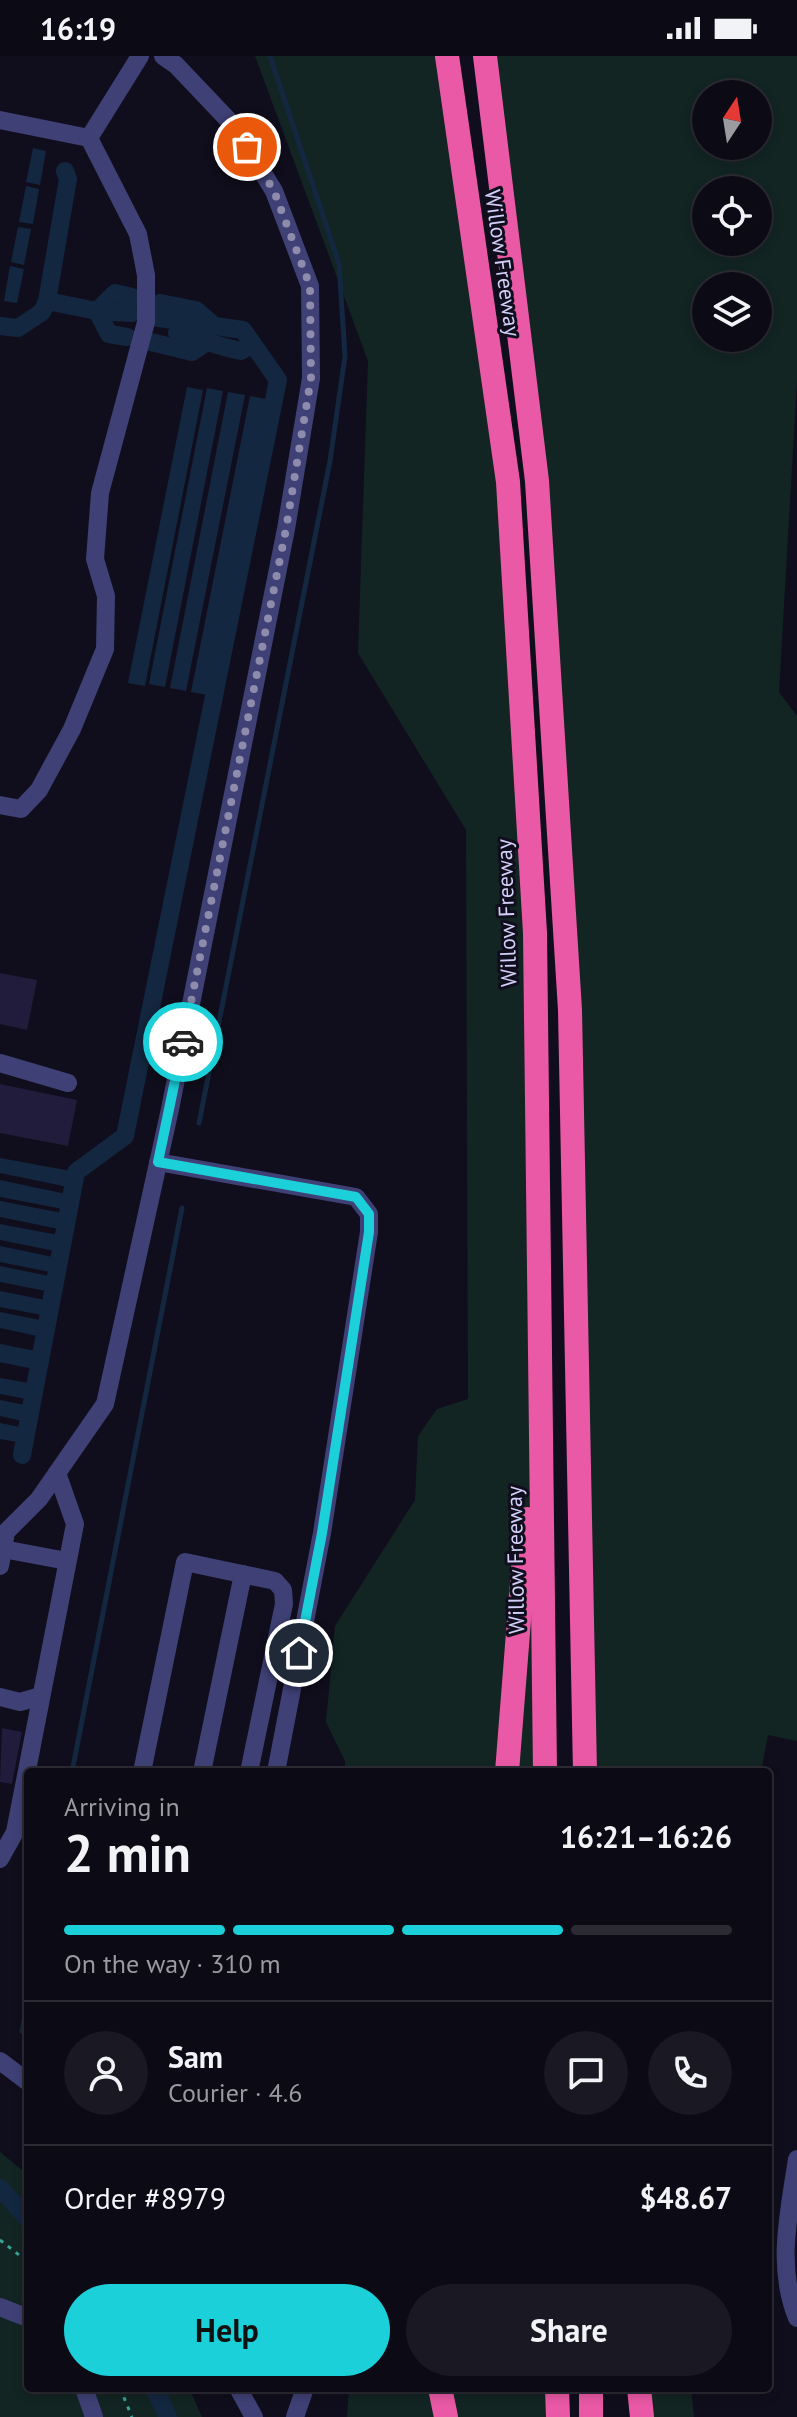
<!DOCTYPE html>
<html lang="en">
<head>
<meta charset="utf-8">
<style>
  body { margin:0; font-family:"PT Sans",sans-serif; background:#1a1822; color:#f1f3f6; height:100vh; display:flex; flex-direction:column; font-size:30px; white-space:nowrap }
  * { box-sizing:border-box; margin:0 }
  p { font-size:26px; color:#9a9aa0 }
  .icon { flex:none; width:44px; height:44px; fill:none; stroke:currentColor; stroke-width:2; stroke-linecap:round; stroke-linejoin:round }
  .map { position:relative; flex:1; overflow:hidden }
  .details { position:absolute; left:24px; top:1712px; width:748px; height:624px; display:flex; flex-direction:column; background:#0c0a15; border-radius:8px; box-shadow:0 4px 12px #0003,0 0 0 2px #2c2b34 }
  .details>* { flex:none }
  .needle { width:52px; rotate:12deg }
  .buttons { position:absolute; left:692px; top:24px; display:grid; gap:16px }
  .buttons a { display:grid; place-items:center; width:80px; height:80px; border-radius:50%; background:#0c0a15; box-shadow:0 4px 12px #0003,0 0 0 2px #2c2b34; font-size:40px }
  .pin { position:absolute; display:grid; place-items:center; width:68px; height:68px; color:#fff; margin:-34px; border:4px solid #fff; border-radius:50%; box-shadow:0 2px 8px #0007 }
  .courier { position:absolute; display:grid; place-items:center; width:80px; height:80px; margin:-40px; border:6px solid #1bd0d9; border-radius:50%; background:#fff; color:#222; box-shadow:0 2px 10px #0007 }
  .summary em { font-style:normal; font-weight:600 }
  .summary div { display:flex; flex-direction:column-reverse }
  .summary { display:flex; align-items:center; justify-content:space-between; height:136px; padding:0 40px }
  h1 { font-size:52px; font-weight:600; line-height:60px }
  .bar { display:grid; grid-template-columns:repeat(4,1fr); gap:12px 8px; align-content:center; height:96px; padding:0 40px }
  .bar i { height:10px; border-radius:6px; background:#2c2b34 }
  .bar .selected { background:#1bd0d9 }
  .bar p { grid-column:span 4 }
  .line { display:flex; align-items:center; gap:20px; padding:0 40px; border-top:2px solid #2c2b34 }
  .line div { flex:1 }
  .round { display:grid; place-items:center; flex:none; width:84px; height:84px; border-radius:42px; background:#1a1822 }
  .action { display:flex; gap:16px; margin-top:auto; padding:16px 40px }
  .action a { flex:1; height:92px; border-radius:48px; background:#1bd0d9; color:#111; font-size:32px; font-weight:600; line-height:92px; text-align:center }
  .action a+a { background:#1a1822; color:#f1f3f6 }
  .status { display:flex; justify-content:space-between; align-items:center; height:56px; padding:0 40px; background:#0c0a15; direction:ltr }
  .status svg { height:22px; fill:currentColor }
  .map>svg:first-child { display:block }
  .green { fill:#122523; fill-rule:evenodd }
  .water { fill:#142740 }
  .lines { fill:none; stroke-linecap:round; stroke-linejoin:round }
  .stream { stroke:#142740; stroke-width:5 }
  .canal { stroke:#142740; stroke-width:18 }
  .building { fill:#211c3b }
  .path { stroke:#3ba195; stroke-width:3; stroke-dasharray:4 6; stroke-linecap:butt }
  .minor { stroke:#3f4075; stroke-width:18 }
  .highway { stroke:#ea59a6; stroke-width:24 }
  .done { stroke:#8e8bac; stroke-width:8; stroke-dasharray:0 14.4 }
  .route { stroke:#1bd0d9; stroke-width:10 }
  .labels { text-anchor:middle; stroke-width:6; stroke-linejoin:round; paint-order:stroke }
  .street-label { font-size:22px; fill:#d2cff9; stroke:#100e1c }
</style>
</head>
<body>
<div class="status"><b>16:19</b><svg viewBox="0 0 49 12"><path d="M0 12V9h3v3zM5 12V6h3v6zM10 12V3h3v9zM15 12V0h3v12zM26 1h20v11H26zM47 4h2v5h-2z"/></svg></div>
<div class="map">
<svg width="797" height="2361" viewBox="0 0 797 2361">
  <rect width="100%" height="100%" fill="#100e1c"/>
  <!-- green -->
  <g class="green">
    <path d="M255,0h192l61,426 27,451 10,839h-200v-11l-19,-39 9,-96 80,-126 3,-64 19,-27 31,-10 -2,-569 -108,-177 10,-292z"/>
    <path d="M485,0h312v324l-18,312 18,24v1025l-29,-6 -7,37h-171l-20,-762 -33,-529zM706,38h52v52h-52zM706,134h52v52h-52zM706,230h52v52h-52z"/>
    <path d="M0,2096l28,23v213h161l13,29h-202z"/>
    <path d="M349,2332h208l1,29h-211z"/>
    <path d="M639,2332h52l3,29h-52z"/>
  </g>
  <!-- water -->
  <g class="water">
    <path d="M33,92l13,3 -6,34 -14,-3z"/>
    <path d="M26,130l13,3 -6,35 -14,-2z"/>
    <path d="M18,171l13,2 -7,36 -13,-3z"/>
    <path d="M10,210l14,3 -7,34 -13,-2z"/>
    <path d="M187,331l16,3 -58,296 -17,-3z"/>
    <path d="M207,332l16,3 -58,296 -16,-3z"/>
    <path d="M228,336l17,3 -59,296 -16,-3z"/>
    <path d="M250,340l16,3 -58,296 -17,-3z"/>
    <path d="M0,1102l71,13 -3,16 -68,-14z"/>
    <path d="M0,1124l66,14 -3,15 -63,-12z"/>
    <path d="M0,1145l62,12 -3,16 -59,-12z"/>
    <path d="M0,1168l58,11 -3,16 -55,-11z"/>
    <path d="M0,1190l53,11 -3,15 -50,-10z"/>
    <path d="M0,1210l49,10 -3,15 -46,-9z"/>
    <path d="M0,1235l45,9 -3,15 -42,-8z"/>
    <path d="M0,1256l40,8 -3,16 -37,-8z"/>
    <path d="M0,1322l29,5 -3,16 -26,-5z"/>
    <path d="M0,1344l25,5 -3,16 -22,-5z"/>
    <path d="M0,1367l20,4 -2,15 -18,-3z"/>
  </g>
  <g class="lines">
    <!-- stream -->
    <g class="stream">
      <path d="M199,1067l131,-662 15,-105 -6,-92 -69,-208"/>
      <path d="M72,1716l110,-564"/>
      <path d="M22,1975l6,-29"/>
    </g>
    <!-- canal -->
    <g class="canal">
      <path d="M47,245l21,-122 -3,-8"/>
      <path d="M160,247l36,7 15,13"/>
      <path d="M97,255l12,23 18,3"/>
      <path d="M97,255l18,-18 17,4"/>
      <path d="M0,270l18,2 24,-16 5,-11 50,10 35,2"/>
      <path d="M177,277c22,5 39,13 64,18l11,-7"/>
      <path d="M147,285l45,11 12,-8"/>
      <path d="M0,1297l40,8"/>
      <path d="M22,1399l54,-283 49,-36 153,-756 -35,-50 -91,-13"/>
      <path d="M0,2132l28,31"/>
      <path d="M154,2332l14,29"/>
    </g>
  </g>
  <!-- building -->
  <g class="building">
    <path d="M0,917l37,7 -10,50 -27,-6z"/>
    <path d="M0,1028l77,16 -9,46 -68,-13z"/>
    <path d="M2,1672l20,4 -10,52 -12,-2z"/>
  </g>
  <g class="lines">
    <!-- path -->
    <g class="path">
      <path d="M0,2184l28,22"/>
      <path d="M120,2332l12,29"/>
    </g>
    <!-- minor -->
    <g class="minor">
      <path d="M0,64l89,18 49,96 8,41v47l-46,171 -5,66 11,37 -1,53 -33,80 -33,61 -18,19 -21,-4"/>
      <path d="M89,82l51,-82"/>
      <path d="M0,1007l68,20"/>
      <path d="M158,1106l198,35 13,17v18l-47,301 -46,239"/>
      <path d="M3,1493l64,12"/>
      <path d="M0,1510l6,-34 33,-33 66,-95 65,-295 116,-580 25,-151 -1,-92 -36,-95 -41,-66 -57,-60 -13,-9"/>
      <path d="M0,1641l20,5 21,-6"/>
      <path d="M142,1716l43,-210 90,19 8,9 1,14 -35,168"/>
      <path d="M202,1716l41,-198"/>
      <path d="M0,1803l15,-27 60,-308 -18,-51"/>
      <path d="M0,2005l28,21"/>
      <path d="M797,2103c-8,54 -21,107 0,159"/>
      <path d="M0,2251l28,11"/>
      <path d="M84,2332l10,29"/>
      <path d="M238,2332l16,29"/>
      <path d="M295,2361l10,-29"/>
    </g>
    <!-- highway -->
    <g class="highway">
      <path d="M447,0l61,426 27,451 10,839"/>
      <path d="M485,0l52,425 33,529 15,762"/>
      <path d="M507,1716l20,-253"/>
      <path d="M440,2332l6,29"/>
      <path d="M557,2332l1,29"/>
      <path d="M591,2332v29"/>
      <path d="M639,2332l3,29"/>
    </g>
  </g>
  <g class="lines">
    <!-- done -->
    <path class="done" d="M183,986l103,-513 25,-151 -1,-92 -36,-95 -27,-44"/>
    <!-- route -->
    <path class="route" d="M183,986l-25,120 198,35 13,17v18l-47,301 -23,120"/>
  </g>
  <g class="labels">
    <!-- street labels -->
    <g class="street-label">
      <text transform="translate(503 207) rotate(82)" y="8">Willow Freeway</text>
      <text transform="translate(506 857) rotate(-92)" y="8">Willow Freeway</text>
      <text transform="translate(515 1504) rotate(-91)" y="8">Willow Freeway</text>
    </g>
  </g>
</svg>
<div class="buttons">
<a><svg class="needle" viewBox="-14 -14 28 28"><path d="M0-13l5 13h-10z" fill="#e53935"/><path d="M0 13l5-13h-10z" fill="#9a9aa0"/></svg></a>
<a><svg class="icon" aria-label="locate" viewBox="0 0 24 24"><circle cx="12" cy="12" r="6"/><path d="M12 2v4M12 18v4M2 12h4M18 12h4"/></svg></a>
<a><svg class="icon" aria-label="layers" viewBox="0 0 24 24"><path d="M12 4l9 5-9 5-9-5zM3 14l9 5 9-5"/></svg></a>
</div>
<div class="pin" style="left:247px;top:91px;background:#ea580c"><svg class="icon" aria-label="bag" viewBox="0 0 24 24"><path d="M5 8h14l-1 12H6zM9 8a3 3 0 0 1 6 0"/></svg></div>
<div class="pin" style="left:299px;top:1597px;background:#1f2937"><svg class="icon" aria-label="home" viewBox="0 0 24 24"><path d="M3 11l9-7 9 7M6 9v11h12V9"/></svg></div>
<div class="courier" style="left:183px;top:986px"><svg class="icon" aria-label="car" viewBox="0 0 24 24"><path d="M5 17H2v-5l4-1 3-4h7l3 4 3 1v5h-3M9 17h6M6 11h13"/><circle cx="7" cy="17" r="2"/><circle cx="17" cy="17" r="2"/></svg></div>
<section class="details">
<div class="summary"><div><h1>2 min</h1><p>Arriving in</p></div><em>16:21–16:26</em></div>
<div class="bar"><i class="selected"></i><i class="selected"></i><i class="selected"></i><i></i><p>On the way · 310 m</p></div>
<div class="line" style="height:144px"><a class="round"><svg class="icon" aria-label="person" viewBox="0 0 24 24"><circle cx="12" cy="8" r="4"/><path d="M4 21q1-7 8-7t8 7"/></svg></a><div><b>Sam</b><p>Courier · 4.6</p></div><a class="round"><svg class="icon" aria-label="chat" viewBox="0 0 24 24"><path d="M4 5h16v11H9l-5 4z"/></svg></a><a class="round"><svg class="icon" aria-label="phone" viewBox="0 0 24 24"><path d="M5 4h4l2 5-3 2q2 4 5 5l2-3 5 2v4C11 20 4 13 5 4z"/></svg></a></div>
<div class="line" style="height:104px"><div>Order #8979</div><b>$48.67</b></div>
<div class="action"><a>Help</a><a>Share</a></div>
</section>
</div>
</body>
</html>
